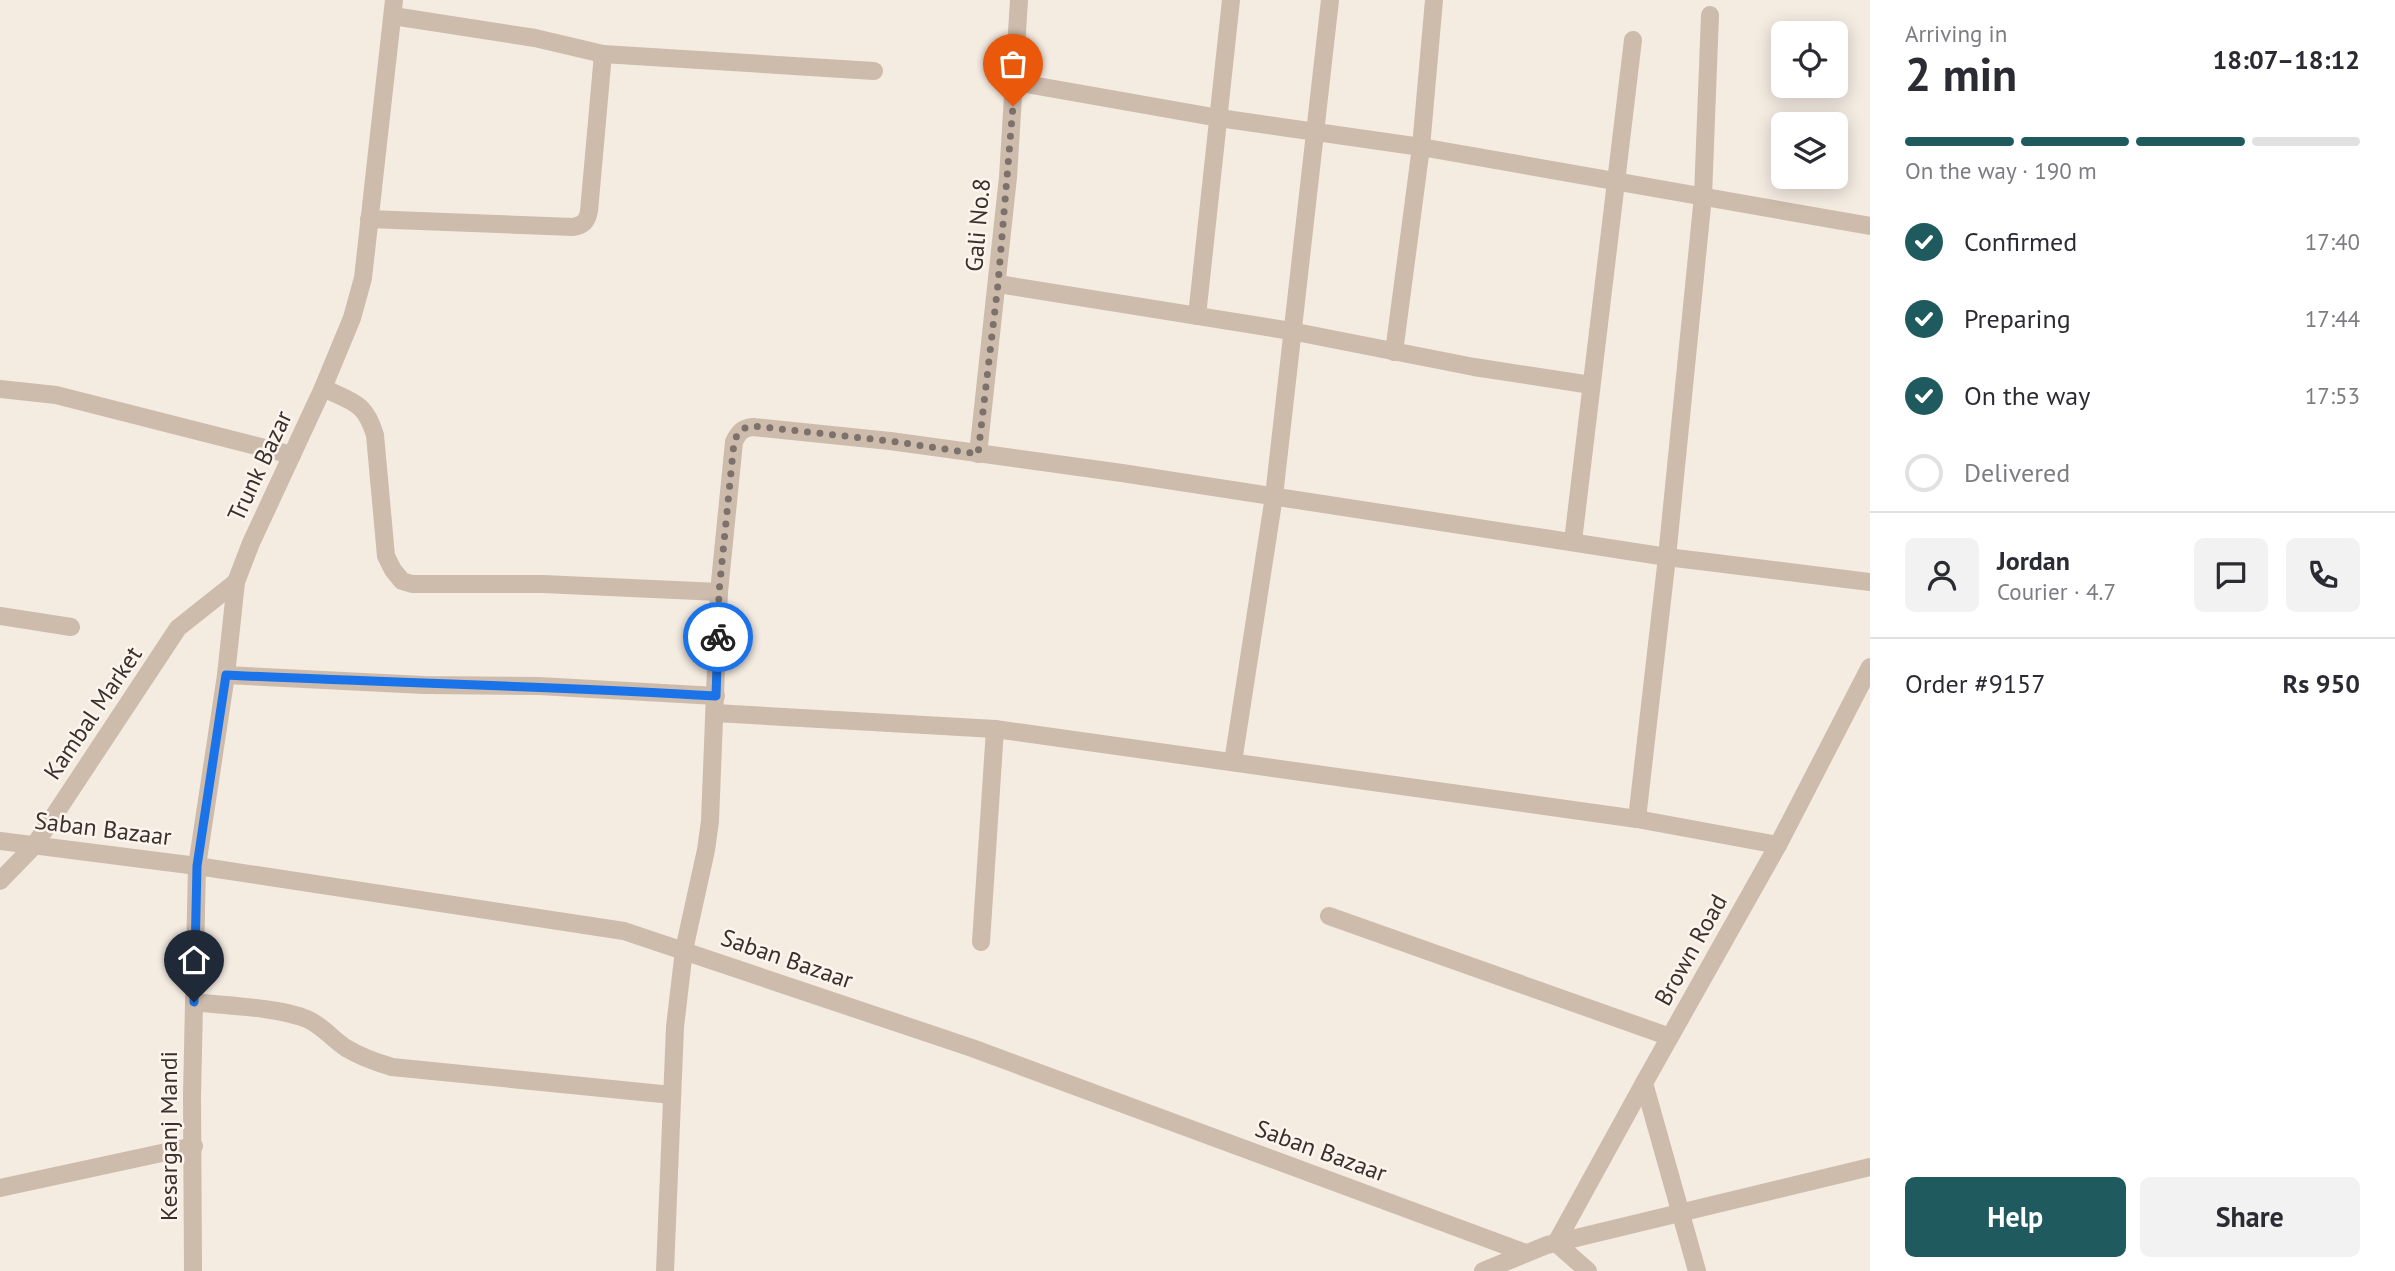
<!DOCTYPE html>
<html lang="en">
<head>
<meta charset="utf-8">
<style>
  body { margin:0; font-family:"PT Sans",sans-serif; background:#f2f2f3; color:#2b2b33; height:100vh; display:flex; flex-direction:column; font-size:26px; white-space:nowrap }
  * { box-sizing:border-box; margin:0 }
  p { font-size:23px; color:#7c7c81 }
  .icon { flex:none; width:38px; height:38px; fill:none; stroke:currentColor; stroke-width:2; stroke-linecap:round; stroke-linejoin:round }
  .map { position:relative; flex:1; overflow:hidden }
  .details { display:flex; flex-direction:column; background:#fff; width:525px }
  .details>* { flex:none }
  .tools { position:absolute; left:1771px; top:21px; display:grid; gap:14px }
  .tools a { display:grid; place-items:center; width:77px; height:77px; border-radius:10px; background:#fff; box-shadow:0 4px 18px #0003; font-size:35px }
  .pin { position:absolute; display:grid; place-items:center; width:60px; height:60px; color:#fff; margin:-72px -30px; border-radius:50% 50% 50% 0; rotate:-45deg; box-shadow:0 0 7px #0007 }
  .pin .icon { rotate:45deg }
  .courier { position:absolute; display:grid; place-items:center; width:70px; height:70px; margin:-35px; border:5px solid #1a73e8; border-radius:50%; background:#fff; color:#222; box-shadow:0 2px 9px #0007 }
  .summary em { font-style:normal; font-weight:600 }
  .summary div { display:flex; flex-direction:column-reverse }
  .summary { display:flex; align-items:center; justify-content:space-between; height:119px; padding:0 35px }
  h1 { font-size:46px; font-weight:600; line-height:52px }
  .bar { display:grid; grid-template-columns:repeat(4,1fr); gap:10px 7px; align-content:center; height:84px; padding:0 35px }
  .bar i { height:9px; border-radius:5px; background:#e1e1e2 }
  .bar .current { background:#1f5a5e }
  .bar p { grid-column:span 4 }
  .line { display:flex; align-items:center; gap:18px; padding:0 35px; border-top:2px solid #e1e1e2 }
  .line div { flex:1 }
  .round { display:grid; place-items:center; flex:none; width:74px; height:74px; border-radius:10px; background:#f2f2f3 }
  ol { padding:0 35px; list-style:none }
  li { display:flex; align-items:center; gap:21px; height:77px }
  li p { margin-inline-start:auto }
  li .icon { padding:7px; border-radius:50%; background:#1f5a5e; color:#fff; stroke-width:4 }
  li:last-child { color:#7c7c81 }
  li i { width:38px; height:38px; border:4px solid #e1e1e2; border-radius:50% }
  .cta { display:flex; gap:14px; margin-top:auto; padding:14px 35px }
  .cta a { flex:1; height:80px; border-radius:10px; background:#1f5a5e; color:#fff; font-size:28px; font-weight:600; line-height:80px; text-align:center }
  .cta a+a { background:#f2f2f3; color:#2b2b33 }
  main { display:flex; flex:1; min-height:0 }
  .map>svg:first-child { display:block }
  .lines { fill:none; stroke-linecap:round; stroke-linejoin:round }
  .minor { stroke:#cdbbac; stroke-width:18 }
  .done { stroke:#7c716b; stroke-width:7; stroke-dasharray:0 12.6 }
  .route { stroke:#1a73e8; stroke-width:9 }
  .labels { text-anchor:middle; stroke-width:5; stroke-linejoin:round; paint-order:stroke }
  .street-label { font-size:24px; fill:#3b302b; stroke:#fbf5ee }
</style>
</head>
<body>
<main>
<div class="map">
<svg width="1870" height="1271" viewBox="0 0 1870 1271">
  <rect width="100%" height="100%" fill="#f4ebe1"/>
  <g class="lines">
    <!-- minor -->
    <g class="minor">
      <path d="M393,16l142,22 68,16 271,17"/>
      <path d="M1015,82l204,36 202,29 449,79"/>
      <path d="M369,219l204,8c10,-2 14,-5 16,-16l14,-157"/>
      <path d="M998,284l293,47 183,36 117,18"/>
      <path d="M1197,316l34,-316"/>
      <path d="M1394,352l27,-205 13,-147"/>
      <path d="M323,388c30,14 42,14 52,47l11,121 7,14 9,11 10,3h131l176,8"/>
      <path d="M0,389l56,6 236,60"/>
      <path d="M978,454l30,-277 11,-177"/>
      <path d="M1573,541l60,-501"/>
      <path d="M0,616l71,11"/>
      <path d="M226,675l198,10 115,1 177,10"/>
      <path d="M715,713l280,16 642,90 141,26"/>
      <path d="M1233,762l41,-266 56,-496"/>
      <path d="M1637,819l30,-262 203,25"/>
      <path d="M0,841l197,25 427,65 348,117 554,205"/>
      <path d="M0,881l34,-35 144,-218 58,-46"/>
      <path d="M1329,916l341,121"/>
      <path d="M981,942l14,-213"/>
      <path d="M194,1002c33,4 83,5 113,17 16,7 25,20 39,29 15,9 29,14 46,19l280,28"/>
      <path d="M0,1188l194,-42"/>
      <path d="M193,1271l-1,-175 5,-230 29,-191 10,-93 15,-39 72,-155 29,-70 11,-40 31,-278"/>
      <path d="M665,1271l10,-244 9,-77 22,-100 4,-29 9,-229 15,-150c4,-9 8,-14 19,-15l137,14 232,32 545,84 36,-361 7,-181"/>
      <path d="M1483,1271l64,-26 323,-78"/>
      <path d="M1588,1271l-32,-28 88,-160"/>
      <path d="M1697,1271l-53,-188 134,-238 92,-178"/>
    </g>
  </g>
  <g class="lines">
    <!-- done -->
    <path class="done" d="M718,637l1,-45 15,-150 4,-9 7,-5 8,-2 137,15 88,13 20,-170 15,-178"/>
    <!-- route -->
    <path class="route" d="M194,1002l3,-136 29,-191c163,8 327,11 490,21l2,-59"/>
  </g>
  <g class="labels">
    <!-- street labels -->
    <g class="street-label">
      <text transform="translate(978 225) rotate(-85)" y="8">Gali No.8</text>
      <text transform="translate(260 466) rotate(-65)" y="8">Trunk Bazar</text>
      <text transform="translate(93 713) rotate(-56)" y="8">Kambal Market</text>
      <text transform="translate(103 829) rotate(7)" y="8">Saban Bazaar</text>
      <text transform="translate(1691 950) rotate(-61)" y="8">Brown Road</text>
      <text transform="translate(787 959) rotate(19)" y="8">Saban Bazaar</text>
      <text transform="translate(169 1136) rotate(-90)" y="8">Kesarganj Mandi</text>
      <text transform="translate(1321 1151) rotate(20)" y="8">Saban Bazaar</text>
    </g>
  </g>
</svg>
<div class="tools">
<a><svg class="icon" aria-label="locate" viewBox="0 0 24 24"><circle cx="12" cy="12" r="6"/><path d="M12 2v4M12 18v4M2 12h4M18 12h4"/></svg></a>
<a><svg class="icon" aria-label="layers" viewBox="0 0 24 24"><path d="M12 4l9 5-9 5-9-5zM3 14l9 5 9-5"/></svg></a>
</div>
<div class="pin" style="left:1013px;top:106px;background:#ea580c"><svg class="icon" aria-label="bag" viewBox="0 0 24 24"><path d="M5 8h14l-1 12H6zM9 8a3 3 0 0 1 6 0"/></svg></div>
<div class="pin" style="left:194px;top:1002px;background:#1f2937"><svg class="icon" aria-label="home" viewBox="0 0 24 24"><path d="M3 11l9-7 9 7M6 9v11h12V9"/></svg></div>
<div class="courier" style="left:718px;top:637px"><svg class="icon" aria-label="bike" viewBox="0 0 24 24"><circle cx="6" cy="16" r="4"/><circle cx="18" cy="16" r="4"/><path d="M6 16l4-8h5l3 8M10 8l3 8H6M13 5h3"/></svg></div>
</div>
<section class="details">
<div class="summary"><div><h1>2 min</h1><p>Arriving in</p></div><em>18:07–18:12</em></div>
<div class="bar"><i class="current"></i><i class="current"></i><i class="current"></i><i></i><p>On the way · 190 m</p></div>
<ol>
<li><svg class="icon" aria-label="check" viewBox="0 0 24 24"><path d="M5 12l5 5 9-10"/></svg>Confirmed<p>17:40</p></li>
<li><svg class="icon" aria-label="check" viewBox="0 0 24 24"><path d="M5 12l5 5 9-10"/></svg>Preparing<p>17:44</p></li>
<li><svg class="icon" aria-label="check" viewBox="0 0 24 24"><path d="M5 12l5 5 9-10"/></svg>On the way<p>17:53</p></li>
<li><i></i>Delivered</li>
</ol>
<div class="line" style="height:126px"><a class="round"><svg class="icon" aria-label="person" viewBox="0 0 24 24"><circle cx="12" cy="8" r="4"/><path d="M4 21q1-7 8-7t8 7"/></svg></a><div><b>Jordan</b><p>Courier · 4.7</p></div><a class="round"><svg class="icon" aria-label="chat" viewBox="0 0 24 24"><path d="M4 5h16v11H9l-5 4z"/></svg></a><a class="round"><svg class="icon" aria-label="phone" viewBox="0 0 24 24"><path d="M5 4h4l2 5-3 2q2 4 5 5l2-3 5 2v4C11 20 4 13 5 4z"/></svg></a></div>
<div class="line" style="height:91px"><div>Order #9157</div><b>Rs 950</b></div>
<div class="cta"><a>Help</a><a>Share</a></div>
</section>
</main>
</body>
</html>
